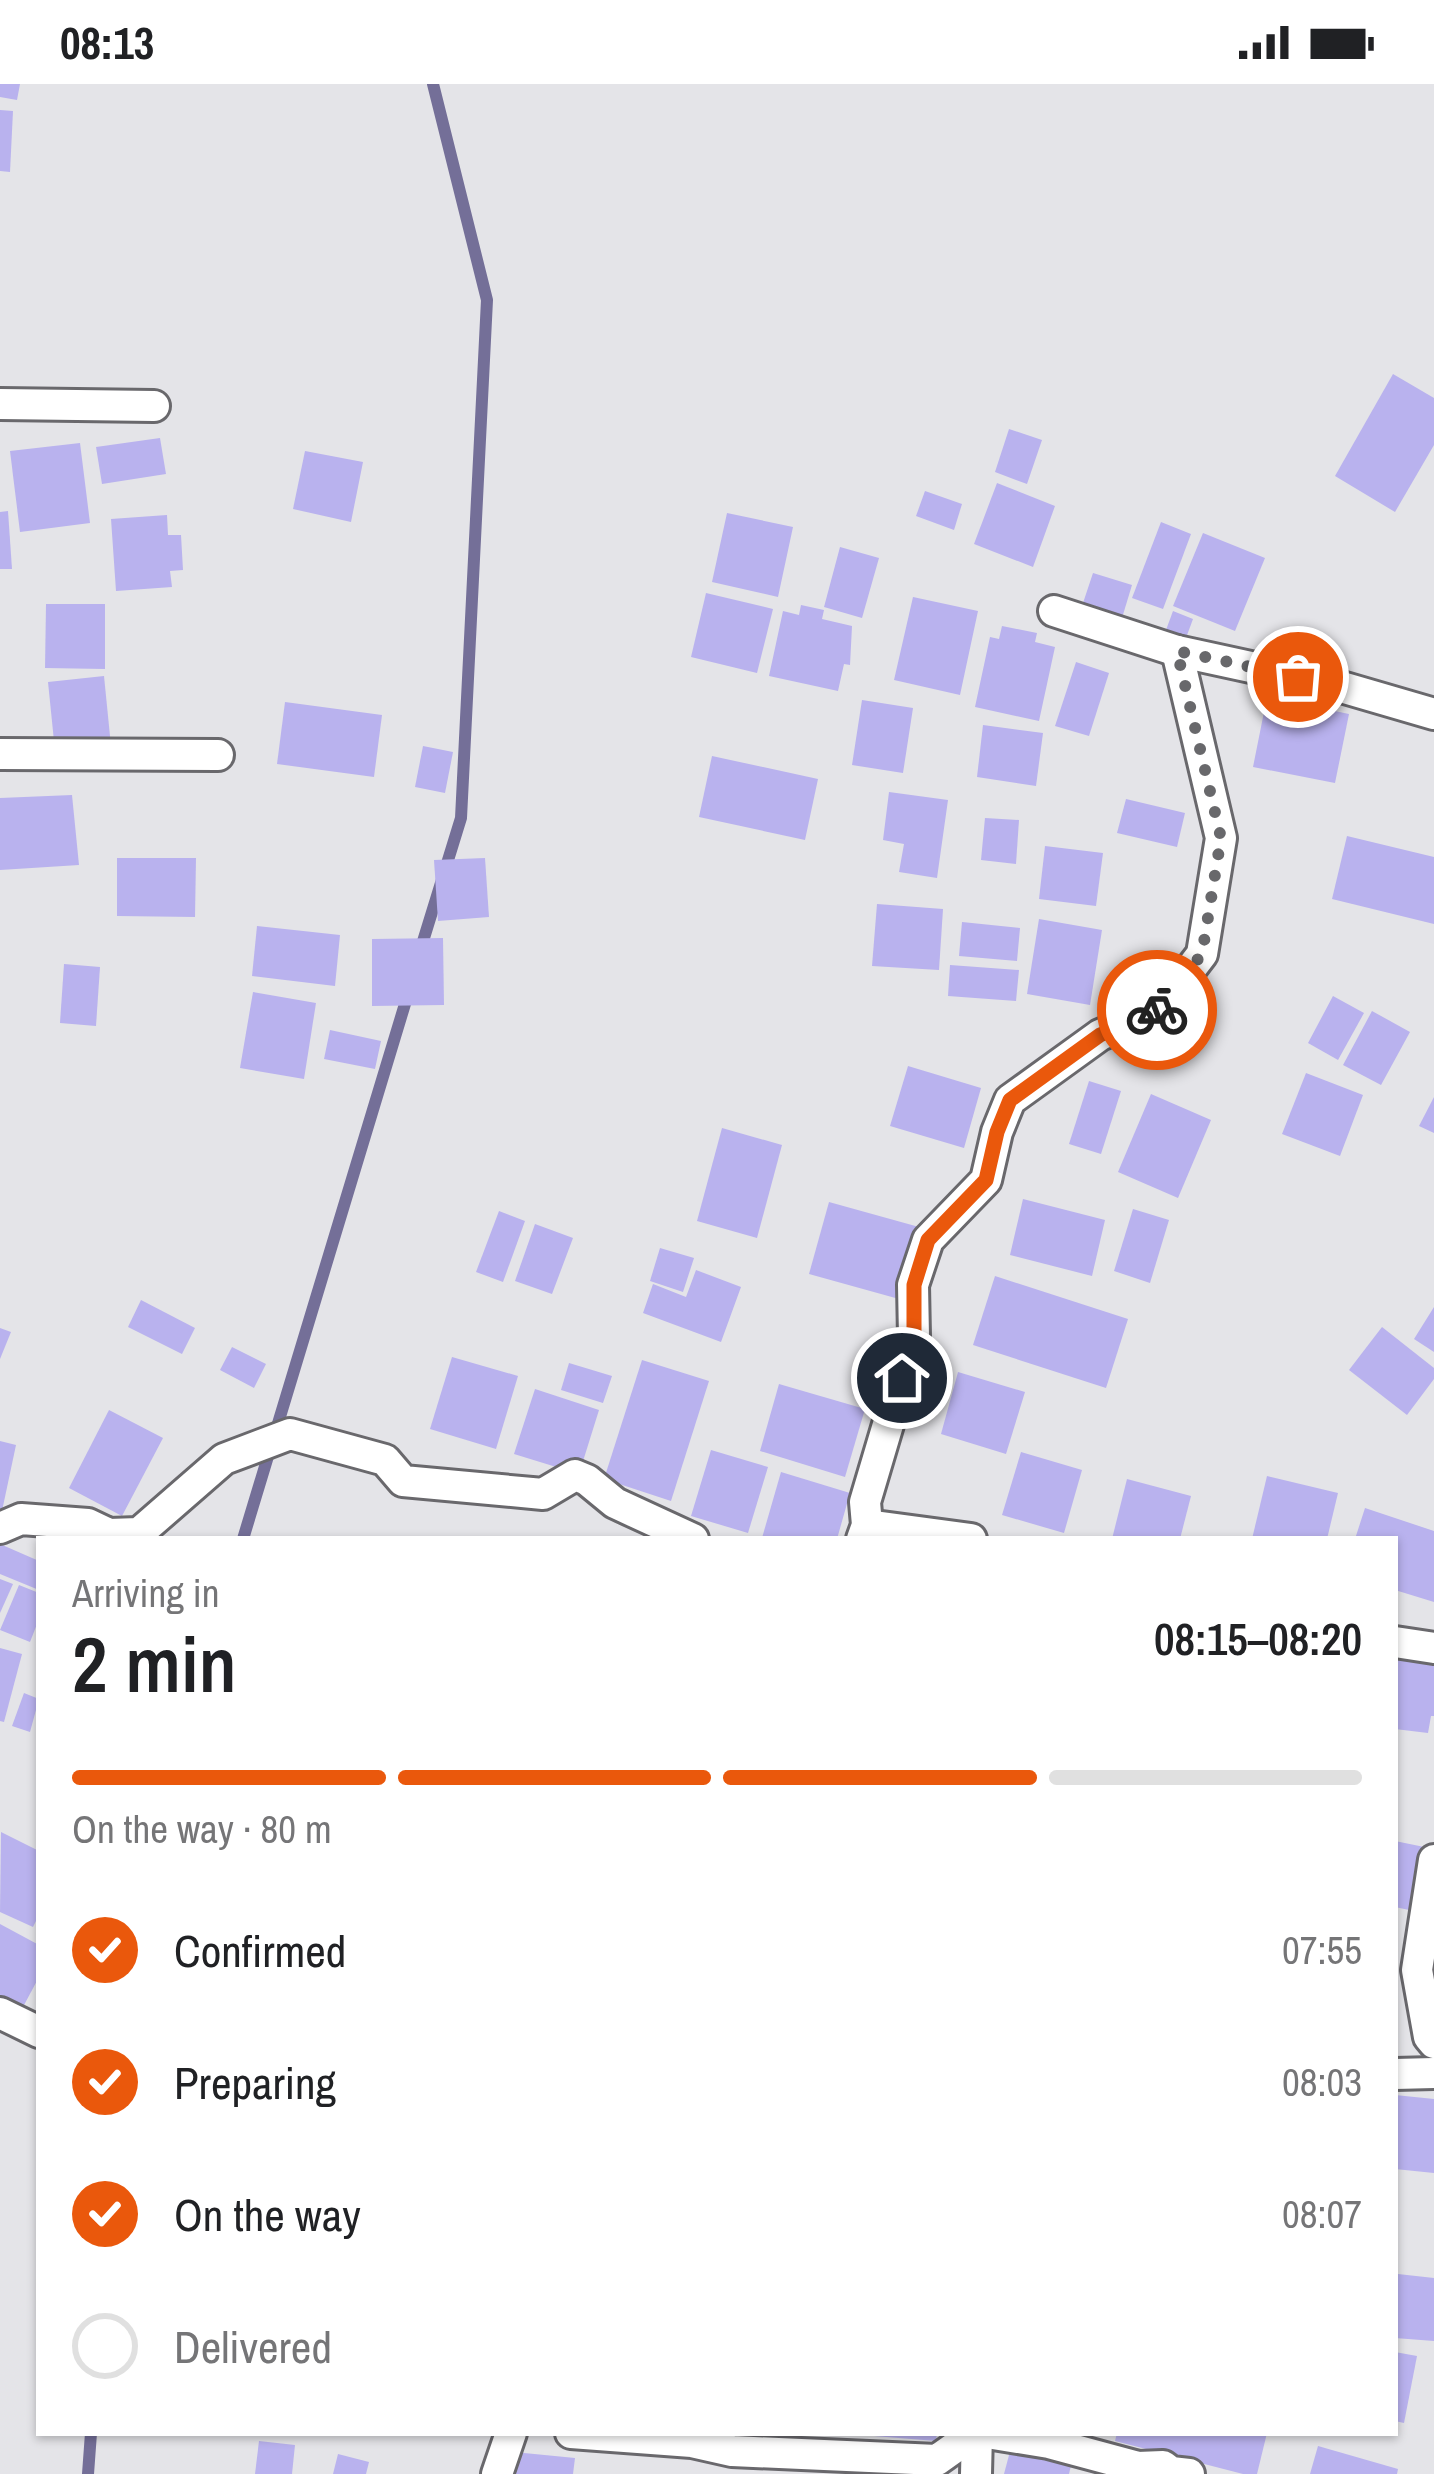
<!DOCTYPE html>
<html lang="en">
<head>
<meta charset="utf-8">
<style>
  body { margin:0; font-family:"Archivo Narrow",sans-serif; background:#f6f6f6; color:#202124; height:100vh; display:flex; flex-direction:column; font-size:45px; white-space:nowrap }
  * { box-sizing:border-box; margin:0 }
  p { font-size:39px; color:#757577 }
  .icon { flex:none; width:66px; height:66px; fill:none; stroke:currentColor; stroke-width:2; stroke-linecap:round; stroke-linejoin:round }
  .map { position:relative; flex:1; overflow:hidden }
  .details { position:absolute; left:36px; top:1452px; width:1362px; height:900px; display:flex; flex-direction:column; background:#fff; border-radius:0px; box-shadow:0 3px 9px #0004 }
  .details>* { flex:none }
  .pin { position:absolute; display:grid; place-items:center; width:102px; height:102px; color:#fff; margin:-51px; border:6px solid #fff; border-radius:50%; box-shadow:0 3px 12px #0007 }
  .courier { position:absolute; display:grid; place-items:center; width:120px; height:120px; margin:-60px; border:9px solid #ea580c; border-radius:50%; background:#fff; color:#222; box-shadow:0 3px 15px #0007 }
  .head em { font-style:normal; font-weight:600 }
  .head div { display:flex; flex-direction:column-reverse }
  .head { display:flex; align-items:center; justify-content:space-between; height:204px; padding:0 36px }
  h1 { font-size:78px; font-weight:600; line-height:90px }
  .bar { display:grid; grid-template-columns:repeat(4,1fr); gap:18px 12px; align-content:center; height:144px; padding:0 36px }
  .bar i { height:15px; border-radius:9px; background:#e0e0e0 }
  .bar .current { background:#ea580c }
  .bar p { grid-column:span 4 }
  ol { padding:0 36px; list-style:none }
  li { display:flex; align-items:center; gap:36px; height:132px }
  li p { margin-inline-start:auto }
  li .icon { padding:12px; border-radius:50%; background:#ea580c; color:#fff; stroke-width:4 }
  li:last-child { color:#757577 }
  li i { width:66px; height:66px; border:6px solid #e0e0e0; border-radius:50% }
  .status { display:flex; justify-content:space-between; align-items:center; height:84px; padding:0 60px; background:#fff; direction:ltr }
  .status svg { height:33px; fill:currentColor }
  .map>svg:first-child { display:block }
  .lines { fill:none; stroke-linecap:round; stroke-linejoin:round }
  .stream { stroke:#746f98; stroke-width:12 }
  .building { fill:#b9b2ee }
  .minor-casing { stroke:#69686c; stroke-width:36 }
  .minor { stroke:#fff; stroke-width:30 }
  .done { stroke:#68686b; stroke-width:12; stroke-dasharray:0 21.6 }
  .route { stroke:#ea580c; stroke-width:15 }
</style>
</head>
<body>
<div class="status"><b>08:13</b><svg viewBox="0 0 49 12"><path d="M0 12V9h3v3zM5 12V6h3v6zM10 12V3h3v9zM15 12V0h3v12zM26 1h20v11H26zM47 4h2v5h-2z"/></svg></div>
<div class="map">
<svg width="1434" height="2390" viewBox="0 0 1434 2390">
  <rect width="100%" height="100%" fill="#e4e4e8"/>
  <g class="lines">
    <!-- stream -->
    <g class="stream">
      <path d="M420,867l41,-133 26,-518 -54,-216"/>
      <path d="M243,1455l165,-545"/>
      <path d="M88,2390l3,-41"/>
    </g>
  </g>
  <!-- building -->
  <g class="building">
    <path d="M0,0h20l-3,16 -17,-3z"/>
    <path d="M0,26l13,1 -3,61 -10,-1z"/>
    <path d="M1393,290l41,24v47l-39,67 -60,-36z"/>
    <path d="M1009,345l33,11 -15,44 -32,-12z"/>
    <path d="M160,354l6,36 -64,10 -6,-37z"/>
    <path d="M80,359l10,80 -70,9 -10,-81z"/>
    <path d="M305,367l58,11 -12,60 -58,-13z"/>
    <path d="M997,399l58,23 -22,61 -59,-23z"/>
    <path d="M925,407l37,13 -8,26 -38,-14z"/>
    <path d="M8,427l4,58h-12v-57z"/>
    <path d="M727,429l66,14 -15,70 -66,-15z"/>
    <path d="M167,431l1,20h13l2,35 -13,1 2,16 -56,4 -5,-72z"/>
    <path d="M1161,438l30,12 -28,75 -31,-11z"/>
    <path d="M1203,449l62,25 -30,73 -62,-25z"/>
    <path d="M840,463l39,11 -17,60 -38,-11z"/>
    <path d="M1093,489l39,12 -10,33 -40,-12z"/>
    <path d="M706,509l67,16 -16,64 -66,-16z"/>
    <path d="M913,513l65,14 -18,84 -66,-15z"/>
    <path d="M46,520h59v65l-60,-1z"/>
    <path d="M801,521l23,5 -2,9 30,7 -2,39 -6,-1 -6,27 -69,-15 14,-65 16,4z"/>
    <path d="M1173,527l20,8 -7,19 -20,-8z"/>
    <path d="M1002,542l35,7 -2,9 20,5 -16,74 -64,-14 15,-70 9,2z"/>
    <path d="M1076,578l33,11 -20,63 -34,-10z"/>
    <path d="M104,592l7,70 -56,5 -7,-69z"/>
    <path d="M1267,613l82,17 -14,69 -82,-16z"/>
    <path d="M862,616l51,8 -10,65 -51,-8z"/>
    <path d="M285,618l97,13 -8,62 -97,-13z"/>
    <path d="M983,641l60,8 -7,53 -59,-9z"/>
    <path d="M423,662l30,6 -8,41 -30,-6z"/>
    <path d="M712,672l106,23 -13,61 -106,-23z"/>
    <path d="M889,708l59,8 -11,78 -38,-6 5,-28 -21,-4z"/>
    <path d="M72,711l7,70 -79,5v-72z"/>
    <path d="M1126,715l59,14 -8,34 -60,-14z"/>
    <path d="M985,734l34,2 -3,44 -35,-4z"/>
    <path d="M1347,752l87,21v67l-102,-25z"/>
    <path d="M1045,762l58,7 -7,53 -57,-7z"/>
    <path d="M117,774h79l-1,59 -78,-1z"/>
    <path d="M485,774l4,59 -51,4 -4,-61z"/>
    <path d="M877,820l66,5 -4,61 -67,-4z"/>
    <path d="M1039,835l63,11 -12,75 -63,-11z"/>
    <path d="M962,838l58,6 -3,33 -58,-5z"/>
    <path d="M257,842l83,9 -5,51 -83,-10z"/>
    <path d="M443,854l1,67 -72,1v-67z"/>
    <path d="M64,880l36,3 -4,59 -36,-3z"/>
    <path d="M950,881l69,5 -3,31 -68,-5z"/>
    <path d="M253,908l63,11 -12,76 -64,-11z"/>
    <path d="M1333,912l31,17 -26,47 -30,-17z"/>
    <path d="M1372,927l38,21 -29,53 -38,-20z"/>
    <path d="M330,946l51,11 -6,28 -51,-10z"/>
    <path d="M908,982l73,22 -17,60 -74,-22z"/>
    <path d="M1306,989l57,22 -23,61 -58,-22z"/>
    <path d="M1089,997l32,10 -20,63 -32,-10z"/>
    <path d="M1151,1010l60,26 -33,78 -60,-26z"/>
    <path d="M1434,1013v36l-15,-7z"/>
    <path d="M722,1044l60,17 -25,93 -60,-17z"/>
    <path d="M1023,1115l82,21 -13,56 -82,-21z"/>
    <path d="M829,1118l90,25 -20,72 -90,-25z"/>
    <path d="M1133,1125l36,11 -19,63 -36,-12z"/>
    <path d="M499,1127l26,10 -22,61 -27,-10z"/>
    <path d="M535,1140l38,14 -21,56 -37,-13z"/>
    <path d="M660,1164l34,10 -11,34 -33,-11z"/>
    <path d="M696,1186l45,17 -20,55 -78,-29 10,-29 33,13z"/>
    <path d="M995,1192l133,43 -22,69 -133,-43z"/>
    <path d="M141,1216l54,28 -13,26 -54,-27z"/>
    <path d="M1434,1223v45l-20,-13z"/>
    <path d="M1382,1243l52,41v11l-27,36 -58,-45z"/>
    <path d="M0,1244l11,4 -11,27z"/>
    <path d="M232,1263l34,17 -12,24 -34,-18z"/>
    <path d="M452,1273l66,19 -22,73 -66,-20z"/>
    <path d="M642,1276l67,21 -38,120 -67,-22z"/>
    <path d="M569,1279l43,13 -9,27 -42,-13z"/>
    <path d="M958,1288l67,20 -19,62 -65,-20z"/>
    <path d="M779,1300l86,25 -20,68 -85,-26z"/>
    <path d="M535,1305l64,21 -20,64 -65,-20z"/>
    <path d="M109,1326l54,28 -41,78 -53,-28z"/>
    <path d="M0,1357l16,4 -14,66 -2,-1z"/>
    <path d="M711,1366l57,17 -20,66 -57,-17z"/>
    <path d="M1021,1368l61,18 -18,63 -62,-18z"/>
    <path d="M781,1388l69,21 -13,46 -75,-1z"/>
    <path d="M1267,1392l71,17 -11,46h-75z"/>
    <path d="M1127,1395l64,17 -11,43h-68z"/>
    <path d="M1365,1424l69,23v71l-39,-12v-51h-40z"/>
    <path d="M0,1460l39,17v29l-39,-16z"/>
    <path d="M0,1495l13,5 -13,29z"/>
    <path d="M19,1501l20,8v26l-9,23 -30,-12z"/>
    <path d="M0,1564l22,6 -18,68 -4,-1z"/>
    <path d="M1395,1575l39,5v52h-3l-3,17 -33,-4z"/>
    <path d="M24,1609l15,6 -9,33 -18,-6z"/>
    <path d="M1,1748l38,19v64l-6,12 -33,-15z"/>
    <path d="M1395,1757l39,8 -11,64 -28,-6z"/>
    <path d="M0,1840l39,21v32l-16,30 -23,-12z"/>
    <path d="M1395,2011l39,4v74l-39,-4z"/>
    <path d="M1398,2190l36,4v63l-39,-3z"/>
    <path d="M1395,2268l22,4 -13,67 -9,-2z"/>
    <path d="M874,2349h63l-1,8 -62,-5z"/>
    <path d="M1117,2349h150l-10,41h-14l-128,-33z"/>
    <path d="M1013,2356l60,17 -4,17h-65z"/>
    <path d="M259,2357l36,4 -3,29h-37z"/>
    <path d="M1318,2362l80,23 -1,5h-87z"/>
    <path d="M514,2368l61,6 -2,16h-61z"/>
    <path d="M338,2370l31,8 -3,12h-33z"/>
  </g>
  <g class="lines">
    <!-- minor casing -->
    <g class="minor-casing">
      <g id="minor">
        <path d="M0,320l154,2"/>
        <path d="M1054,527l123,40 161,35 96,28"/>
        <path d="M0,670l218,1"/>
        <path d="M867,1441l104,14"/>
        <path d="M0,1444l21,-9 67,5 21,10 30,-1 85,-74 66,-25 95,26 18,21 140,13 32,-19 12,5 28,23 78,36"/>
        <path d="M862,1455l5,-14 -2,-23 49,-165 -1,-52 15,-45 58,-60 11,-48 13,-32 90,-65 60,-26 42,-55 19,-116 -44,-187"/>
        <path d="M1395,1558l39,6"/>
        <path d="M1434,1776l-17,110 12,67 5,6"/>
        <path d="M0,1929l39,19"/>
        <path d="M1395,1990l39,-1"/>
        <path d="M571,2349l121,9 40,9 205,9 38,-27"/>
        <path d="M987,2349l62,10 89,24 25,-1 8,6 18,2"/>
        <path d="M497,2390l14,-41"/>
        <path d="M976,2390l1,-41"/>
      </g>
    </g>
    <!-- minor -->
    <use href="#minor" class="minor"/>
  </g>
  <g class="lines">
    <!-- done -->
    <path class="done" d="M1157,926l45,-56 19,-116 -44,-187 121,26"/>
    <!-- route -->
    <path class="route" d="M902,1294l12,-41v-52l14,-45 58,-60 11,-48 13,-32 90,-65 57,-25"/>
  </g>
</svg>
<div class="pin" style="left:1298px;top:593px;background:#ea580c"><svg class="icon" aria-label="bag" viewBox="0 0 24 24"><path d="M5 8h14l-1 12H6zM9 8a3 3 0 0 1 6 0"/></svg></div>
<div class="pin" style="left:902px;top:1294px;background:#1f2937"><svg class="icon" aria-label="home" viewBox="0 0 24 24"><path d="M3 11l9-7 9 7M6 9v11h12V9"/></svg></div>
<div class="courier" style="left:1157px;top:926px"><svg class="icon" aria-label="bike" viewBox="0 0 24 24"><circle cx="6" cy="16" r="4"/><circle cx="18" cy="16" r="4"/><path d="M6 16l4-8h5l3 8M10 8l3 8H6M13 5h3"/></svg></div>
<section class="details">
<div class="head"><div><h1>2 min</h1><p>Arriving in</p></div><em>08:15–08:20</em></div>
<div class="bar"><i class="current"></i><i class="current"></i><i class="current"></i><i></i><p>On the way · 80 m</p></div>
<ol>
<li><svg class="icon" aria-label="check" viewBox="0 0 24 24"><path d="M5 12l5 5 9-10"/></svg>Confirmed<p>07:55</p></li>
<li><svg class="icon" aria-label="check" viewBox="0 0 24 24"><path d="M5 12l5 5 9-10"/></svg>Preparing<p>08:03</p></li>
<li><svg class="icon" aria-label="check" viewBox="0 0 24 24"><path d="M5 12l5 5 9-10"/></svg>On the way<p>08:07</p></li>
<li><i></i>Delivered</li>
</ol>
</section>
</div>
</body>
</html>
